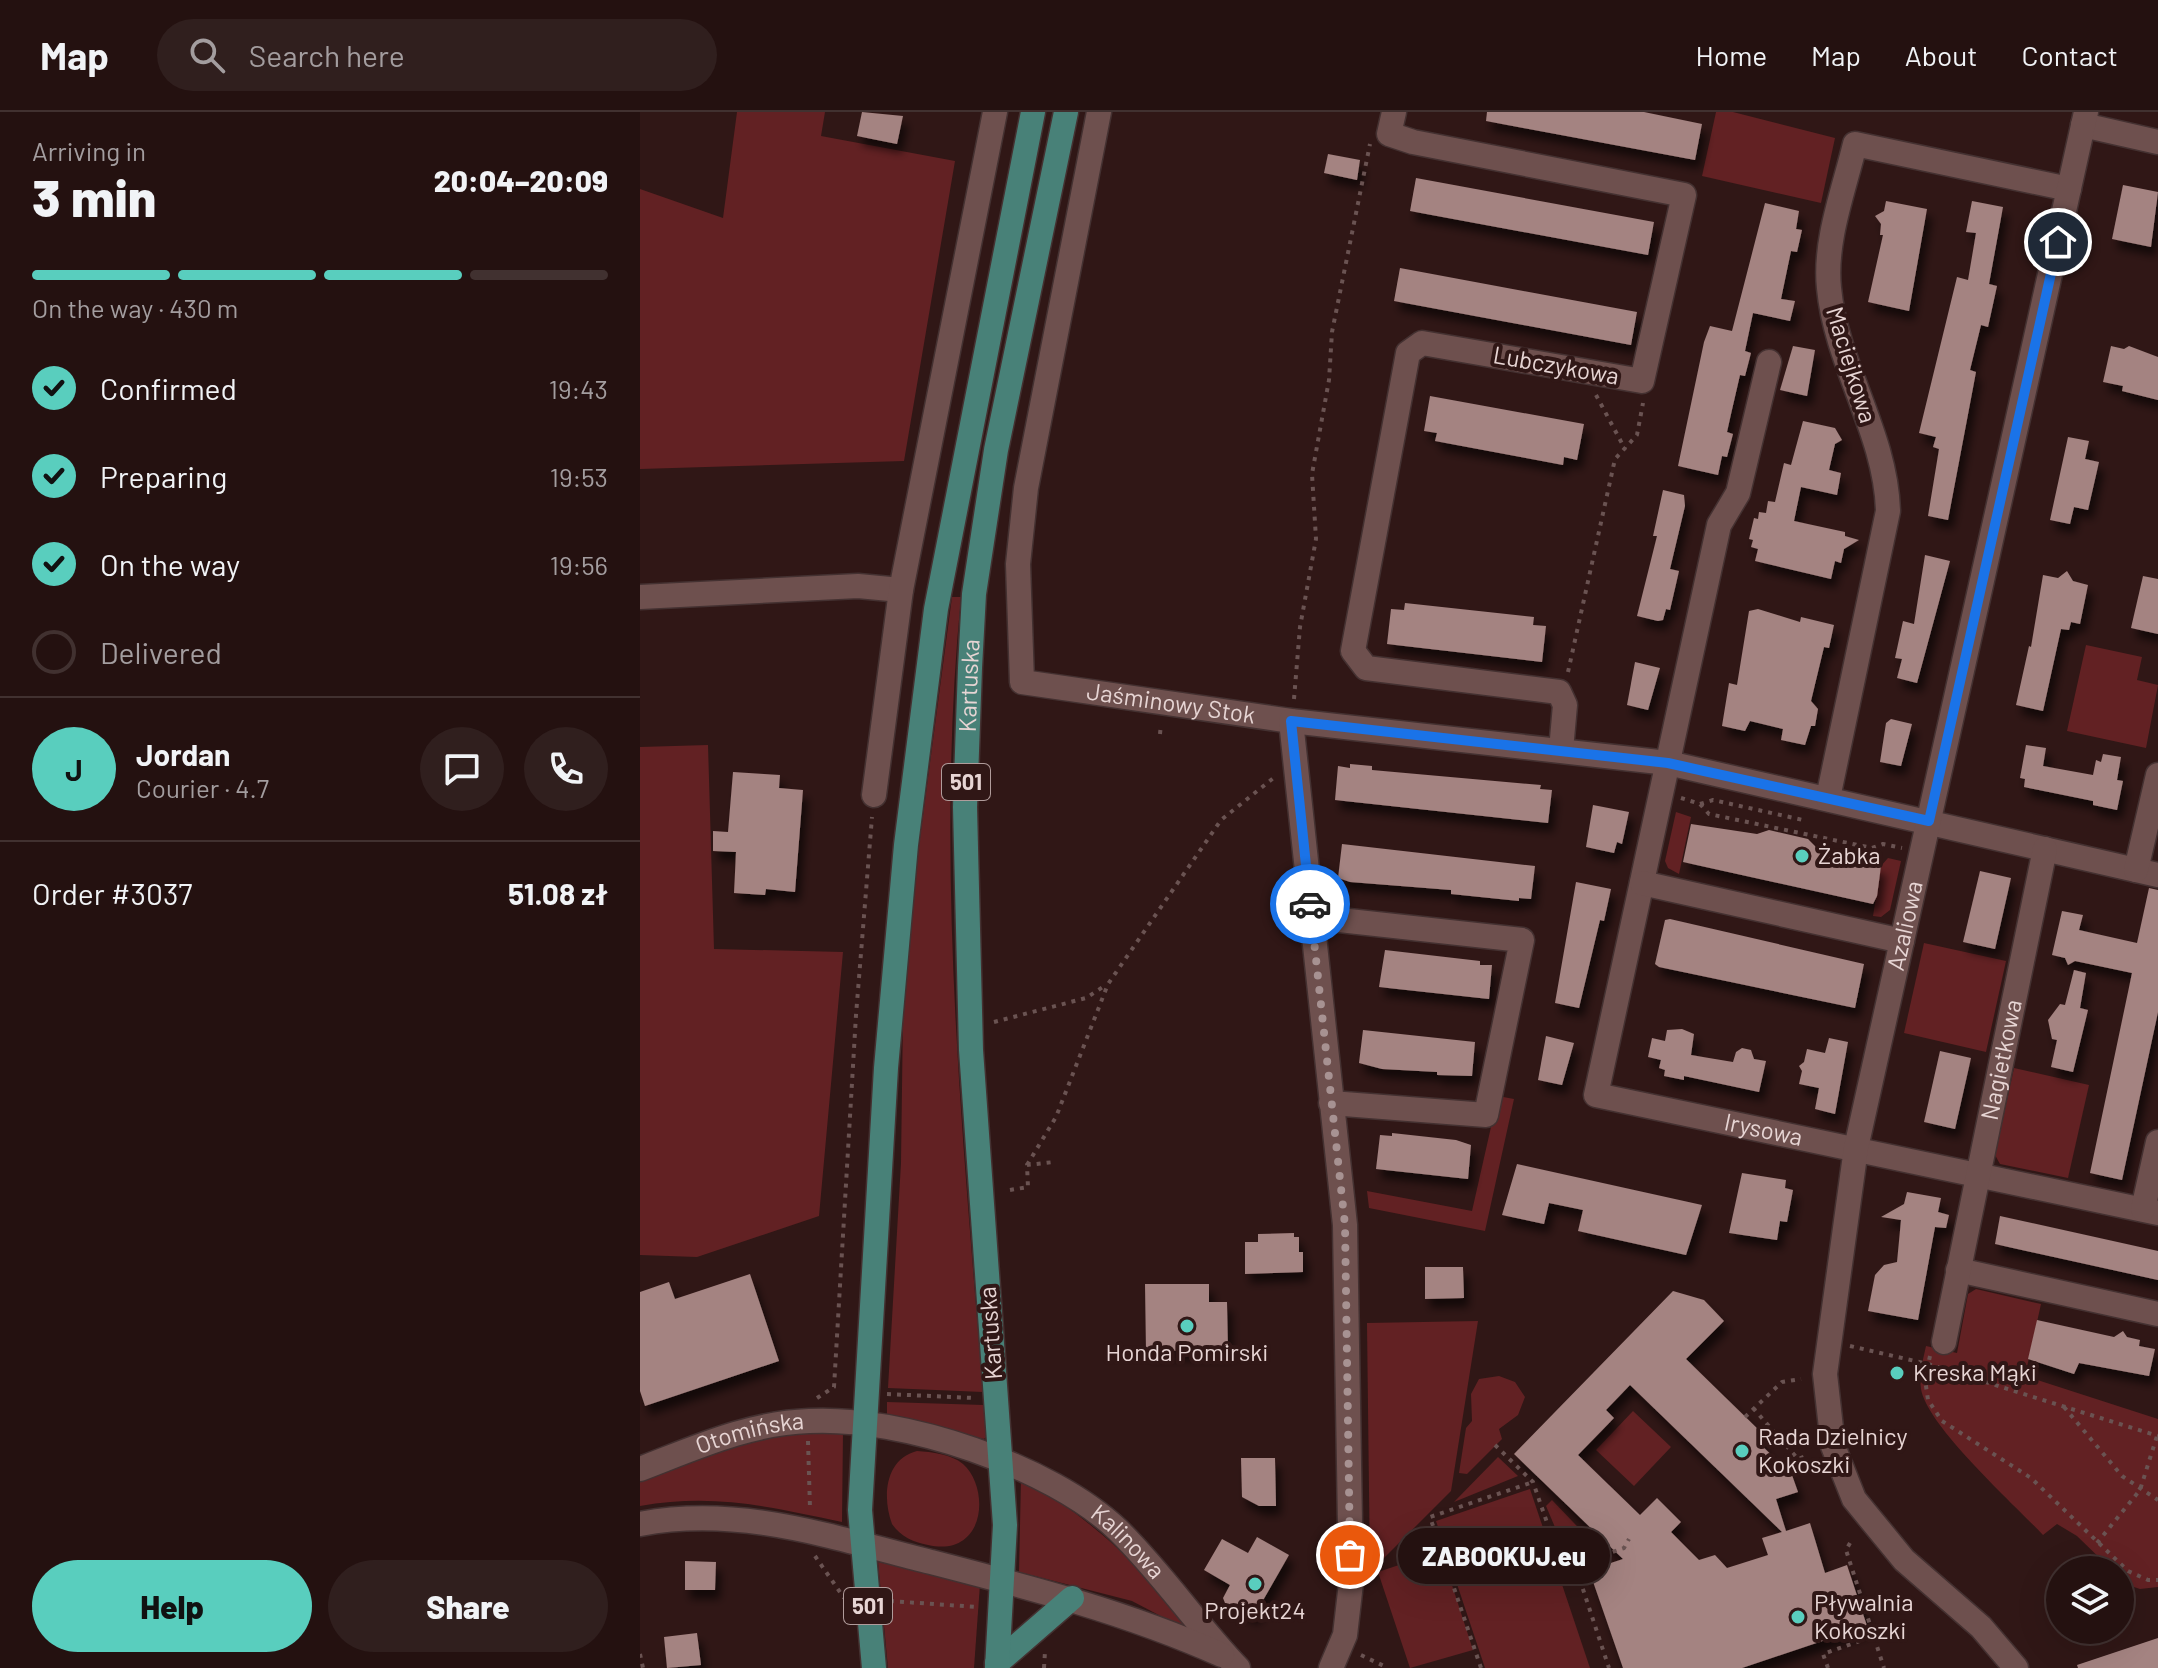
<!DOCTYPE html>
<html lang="en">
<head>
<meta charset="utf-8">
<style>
  body { margin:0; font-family:Barlow,sans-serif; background:#301f1e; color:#f1f3f6; height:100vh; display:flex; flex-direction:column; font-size:30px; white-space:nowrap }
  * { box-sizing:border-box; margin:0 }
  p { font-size:26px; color:#a39d9f }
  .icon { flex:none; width:44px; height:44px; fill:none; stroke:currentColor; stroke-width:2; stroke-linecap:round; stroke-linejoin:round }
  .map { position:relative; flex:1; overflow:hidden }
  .sheet { display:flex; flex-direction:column; background:#241110; width:640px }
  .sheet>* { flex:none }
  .fabs { position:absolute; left:1406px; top:1444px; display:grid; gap:16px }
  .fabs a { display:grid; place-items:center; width:88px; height:88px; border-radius:50%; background:#241110; box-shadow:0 8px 32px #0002,0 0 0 2px #413130; font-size:40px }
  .pin { position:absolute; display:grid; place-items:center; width:68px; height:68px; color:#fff; margin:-34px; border:4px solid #fff; border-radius:50%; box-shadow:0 2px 8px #0007 }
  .courier { position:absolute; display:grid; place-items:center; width:80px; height:80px; margin:-40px; border:6px solid #1a73e8; border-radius:50%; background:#fff; color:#222; box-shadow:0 2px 10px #0007 }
  .bubble { position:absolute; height:56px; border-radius:28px; background:#241110; box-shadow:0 8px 32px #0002,0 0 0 2px #413130; font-size:26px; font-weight:800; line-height:56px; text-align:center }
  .summary em { font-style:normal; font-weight:800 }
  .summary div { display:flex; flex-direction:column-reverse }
  .summary { display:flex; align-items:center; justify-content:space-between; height:136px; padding:0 32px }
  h1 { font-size:52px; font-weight:800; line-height:60px }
  .bar { display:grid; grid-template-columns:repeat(4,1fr); gap:12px 8px; align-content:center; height:96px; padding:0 32px }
  .bar i { height:10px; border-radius:6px; background:#413130 }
  .bar .active { background:#59cebe }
  .bar p { grid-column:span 4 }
  .line { display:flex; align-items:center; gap:20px; padding:0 32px; border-top:2px solid #413130 }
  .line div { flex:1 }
  .round { display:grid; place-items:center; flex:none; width:84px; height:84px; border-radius:42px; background:#301f1e }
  ol { padding:0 32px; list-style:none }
  li { display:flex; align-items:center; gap:24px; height:88px }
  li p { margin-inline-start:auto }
  li .icon { padding:8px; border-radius:50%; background:#59cebe; color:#111; stroke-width:4 }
  li:last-child { color:#a39d9f }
  li i { width:44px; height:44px; border:4px solid #413130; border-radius:50% }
  .action { display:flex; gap:16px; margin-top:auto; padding:16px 32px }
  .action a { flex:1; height:92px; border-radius:48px; background:#59cebe; color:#111; font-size:32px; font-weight:800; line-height:92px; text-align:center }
  .action a+a { background:#301f1e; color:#f1f3f6 }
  header { display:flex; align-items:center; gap:48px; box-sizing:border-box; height:112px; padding:0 40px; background:#241110; border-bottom:2px solid #413130 }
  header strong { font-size:38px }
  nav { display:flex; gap:44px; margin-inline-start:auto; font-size:28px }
  .search { width:560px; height:72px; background:#301f1e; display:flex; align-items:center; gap:20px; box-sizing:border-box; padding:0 28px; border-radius:44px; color:#a39d9f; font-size:30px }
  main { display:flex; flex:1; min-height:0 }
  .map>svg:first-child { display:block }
  .green { fill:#622123 }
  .building { fill:#a48381; fill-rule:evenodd; filter:url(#shadow) }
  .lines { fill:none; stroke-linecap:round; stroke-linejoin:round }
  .minor-casing { stroke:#443131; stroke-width:27 }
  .major-casing { stroke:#443131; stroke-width:27 }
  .path { stroke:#6a5352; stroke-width:4; stroke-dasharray:4 6; stroke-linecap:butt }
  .minor { stroke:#6e504e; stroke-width:24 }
  .major { stroke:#488178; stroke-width:24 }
  .done { stroke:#a79292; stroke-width:8; stroke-dasharray:0 14.4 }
  .route { stroke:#1a73e8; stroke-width:10 }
  .poi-dot { fill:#59cebe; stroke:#301716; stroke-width:3 }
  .labels { text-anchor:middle; stroke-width:8; stroke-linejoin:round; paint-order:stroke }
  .shield { fill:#301716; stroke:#b09c9b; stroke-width:2 }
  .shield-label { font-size:22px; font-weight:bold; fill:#e7d5d4 }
  .street-label { font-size:24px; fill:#e7d5d4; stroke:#301716 }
  .poi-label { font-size:24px; fill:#e7d5d4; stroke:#301716; text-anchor:start }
</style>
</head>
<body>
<header>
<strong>Map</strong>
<div class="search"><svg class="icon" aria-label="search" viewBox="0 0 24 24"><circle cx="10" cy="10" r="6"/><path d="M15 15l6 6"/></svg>Search here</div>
<nav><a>Home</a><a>Map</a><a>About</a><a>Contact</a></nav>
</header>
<main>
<section class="sheet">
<div class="summary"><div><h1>3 min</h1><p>Arriving in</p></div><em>20:04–20:09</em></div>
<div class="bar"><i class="active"></i><i class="active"></i><i class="active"></i><i></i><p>On the way · 430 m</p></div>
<ol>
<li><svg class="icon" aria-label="check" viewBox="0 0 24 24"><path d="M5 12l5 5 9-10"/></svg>Confirmed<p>19:43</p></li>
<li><svg class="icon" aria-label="check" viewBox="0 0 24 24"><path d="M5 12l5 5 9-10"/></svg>Preparing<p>19:53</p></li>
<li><svg class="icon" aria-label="check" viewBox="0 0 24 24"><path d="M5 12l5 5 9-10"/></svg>On the way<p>19:56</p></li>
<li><i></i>Delivered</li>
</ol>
<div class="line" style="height:144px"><b class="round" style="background:#59cebe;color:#111">J</b><div><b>Jordan</b><p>Courier · 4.7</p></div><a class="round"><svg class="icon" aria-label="chat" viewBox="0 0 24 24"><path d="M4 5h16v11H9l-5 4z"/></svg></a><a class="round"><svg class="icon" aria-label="phone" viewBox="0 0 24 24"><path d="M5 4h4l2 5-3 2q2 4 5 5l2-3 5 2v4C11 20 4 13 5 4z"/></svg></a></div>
<div class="line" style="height:104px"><div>Order #3037</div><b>51.08 zł</b></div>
<div class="action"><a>Help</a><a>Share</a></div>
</section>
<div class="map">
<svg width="1518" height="1556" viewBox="0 0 1518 1556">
  <defs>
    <filter id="shadow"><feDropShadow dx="5" dy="9" stdDeviation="4" flood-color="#0009"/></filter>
  </defs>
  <rect width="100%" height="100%" fill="#301716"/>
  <!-- green -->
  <g class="green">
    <path d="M97,0h88l-4,24 134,25 -51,300 -264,8v-280l83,29z"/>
    <path d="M1076,0h17l102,26 -14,65 -119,-27z"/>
    <path d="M312,485h9c-26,265 1,531 22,795l-95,-4 13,-225 2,-150 15,-160z"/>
    <path d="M1446,533l56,12 -5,23 21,5 -12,63 -79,-17z"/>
    <path d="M68,633l6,204 129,3 -24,264 -122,41 -57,-2v-508z"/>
    <path d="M1036,700l15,5 -12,57 -11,-6 -3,-7z"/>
    <path d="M1248,746l13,3 -11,49 -9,7 -8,-1 8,-50z"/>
    <path d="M1284,831l82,18 -20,91 -82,-19z"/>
    <path d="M1374,956l75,17 -21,93 -68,-14 -5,-9z"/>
    <path d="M858,984l16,3 -29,132 -116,-23 -2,-17 105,20z"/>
    <path d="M1336,1177l65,15 -16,72 133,43v168l-18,2 -18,-6 -2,-13h-8l-35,-34 -20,-12 -14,11c-29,-31 -116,-109 -122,-146 -2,-15 2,-29 5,-43l31,7 11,-59z"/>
    <path d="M838,1209l-27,170 -81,81 -3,-249z"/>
    <path d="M859,1264l16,6 10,15 -7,18 -19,14 3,10 -35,35 -8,-1 7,-45 6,-7 -1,-27 8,-15z"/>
    <path d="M247,1290l97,3 3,31 -3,3 -97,-23z"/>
    <path d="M993,1299l38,36 -37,39 -38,-36z"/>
    <path d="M169,1317l34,3 -1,90c-72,-15 -127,-29 -202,-16v-27l98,-36z"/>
    <path d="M277,1339c15,1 34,3 46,13 28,25 22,94 -35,81 -15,-3 -27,-8 -36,-21 -10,-27 -7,-65 25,-73z"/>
    <path d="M858,1345l20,19 -64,26z"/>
    <path d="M381,1367c71,37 123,94 179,151l-5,4 -63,-33 -113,-29z"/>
    <path d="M890,1377l60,179h-105l-49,-147z"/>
    <path d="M912,1388l44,46 -28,12 -22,-52z"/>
    <path d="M801,1439l32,99 -63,18 -32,-96z"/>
    <path d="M238,1450l102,22 -6,84h-86z"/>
  </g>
  <!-- building -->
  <g class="building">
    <path d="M222,0l41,4 -6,28 -40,-8z"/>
    <path d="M847,0h157l58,12 -7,36 -209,-39z"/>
    <path d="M688,42l32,6 -3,20 -33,-7z"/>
    <path d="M776,66l238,44 -6,33 -238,-44z"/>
    <path d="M1483,73l35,7 -7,55 -39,-8z"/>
    <path d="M1246,89l41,8 -18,102 -41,-9 15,-67h-3l1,-11 -6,-8 9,-5z"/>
    <path d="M1332,89l31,6 -14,77 8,2 -9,41 -7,-2 -11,45 6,2 -28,148 -20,-4 11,-67 -6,-2 3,-10 -17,-4 38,-156 11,3 8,-47 -10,-1z"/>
    <path d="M1125,91l34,8 -3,18 6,1 -5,22 -6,-1 -10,48 14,2 -5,20 -37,-8 -8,38 6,2 -6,23 -5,-1 -9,39 -4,18 6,2 -6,23 -5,-1 -4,19 -40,-9 26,-124 6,-16 22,5z"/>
    <path d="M760,156l237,44 -6,33 -237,-44z"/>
    <path d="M1153,234l22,4 -8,46 -27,-6z"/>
    <path d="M1471,234l13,3 5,-3 29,11v43l-36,-9 1,-5 -20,-4z"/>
    <path d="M790,284l154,28 -7,36 -13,-3 -1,8 -128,-24 2,-8 -13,-2z"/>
    <path d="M1163,309l32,7 7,12 -7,4 -6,26 12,3 -4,22 -36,-8 -7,34 51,11v4l14,4 -15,9 -3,14 -6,-2 -4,18 -76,-18 3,-12 -7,-2 2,-7 -4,-1 5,-21 4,1 1,-7 7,1 2,-12 7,1 9,-39 7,2z"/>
    <path d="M1428,325l21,4 -4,18 14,3 -11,48 -14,-3 -4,17 -20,-4z"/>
    <path d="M1023,378l21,5 1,11 -15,63 9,2 -9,39 -4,-1 -3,11 -5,1 -21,-5 20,-80h-4z"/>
    <path d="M1285,443l25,6 -33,122 -20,-5 5,-19 -7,-1 8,-37 11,3z"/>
    <path d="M1427,459l6,10 15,4 -8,39 -9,-2 -2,8 -8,-1 -18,82 -27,-6 13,-59 2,1 12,-72 15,3z"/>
    <path d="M1503,464l15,3v55l-27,-6z"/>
    <path d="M765,491l129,14 -1,8 13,1 -4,36 -155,-18 4,-35 13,1z"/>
    <path d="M1118,497l42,13 1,-5 33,8 -5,23 -5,-1 -13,54 7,8 -3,17h-4l-6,19 -24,-5 2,-11 -33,-8 -5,10 -23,-5 7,-43 8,2 12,-74z"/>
    <path d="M995,550l25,6 -12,42 -21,-5z"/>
    <path d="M1251,607l21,5 -11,42 -21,-4 6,-39z"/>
    <path d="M1386,633l20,3 -3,18 50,9 3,-15 5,2 2,-8 18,3 -4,23 6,1 -6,29 -24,-5v-4l-69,-14 1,-8 -5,-1z"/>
    <path d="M710,652l22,2v4l169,15 -1,4 12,1 -4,33 -213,-23 3,-34 12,2z"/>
    <path d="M93,660l47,3 -1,13 24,2 -8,102 -29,-3 -1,6 -31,-2 2,-41 -23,-1v-20l15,1z"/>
    <path d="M953,693l36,7 -7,32 -5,-2 -3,11 -28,-6z"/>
    <path d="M1051,712l66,10 12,-4 39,9 9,9 47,10 -1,4 18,4 -4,30 -4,8 -190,-42z"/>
    <path d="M702,732l193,22 -4,33 -12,-1v3l-68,-7v-4l-101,-8 -12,-4z"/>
    <path d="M1340,759l31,7 -16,71 -32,-7z"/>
    <path d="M936,770l35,7 -7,32 -4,-1 -21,88 -24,-5z"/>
    <path d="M1509,776l9,2v122l-36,168 -32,-7 42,-200 -57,-12 -7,4 -3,-7 -13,-3 10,-44 21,4 -4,15 58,13z"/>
    <path d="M1030,807l194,45 -9,44 -196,-41 -4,-3 10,-44z"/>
    <path d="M745,838l95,11v4h12l-3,34 -110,-12z"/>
    <path d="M1434,858l12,3 -6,35 8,2 -15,62 -22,-5 6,-27 -5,-1 -4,-19 12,-16 5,1z"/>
    <path d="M1042,917l12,5 -3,21 42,7 3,-10 6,-4 9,2 3,9 12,2 -7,31 -75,-16v4l-20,-4 1,-6 -6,-2 2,-8 -13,-3 4,-19 13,3 2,-11z"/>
    <path d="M723,918l112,12 -3,34 -35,-1v-3l-55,-3 -23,-6z"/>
    <path d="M906,924l28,7 -12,42 -24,-5z"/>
    <path d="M1189,926l19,4 -13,72 -20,-5 4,-21 -20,-4 3,-13 -3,-5 5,-4 3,-13 18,4z"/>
    <path d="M1300,939l31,7 -16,71 -31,-7z"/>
    <path d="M752,1021l64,7 15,5 -3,34 -92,-10 4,-34 12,1z"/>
    <path d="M877,1052l185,41 -16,50 -108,-24 5,-21 -34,-7 -5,21 -42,-9z"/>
    <path d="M1102,1061l44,7 -1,8 8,2 -6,32 -7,-1 -3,19 -48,-7z"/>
    <path d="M1267,1080l34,6 -3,14 11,3 -3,13 -11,-1 -17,93 -50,-9 7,-36 9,-10 13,-3 4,-42 -20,-3 23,-13z"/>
    <path d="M1360,1104l158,35v29l-163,-36z"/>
    <path d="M654,1121v4h5v15h4v20l-58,2v-32h13v-8z"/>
    <path d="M785,1155h38l1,31 -39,1z"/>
    <path d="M110,1162l29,87 -134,45 -5,-15v-99l29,-10 6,17z"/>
    <path d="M505,1172h64v18h18l1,49h-82z"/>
    <path d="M1033,1179l31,9 20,21 -38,38 78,76 -6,7 34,33 6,17 -22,7 10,32 24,-8 15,50 22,-8 20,61 -125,42h-119l-34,-98 34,-11 -109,-105zM990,1273l152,147 -20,6 6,17 -41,13 -12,-13 -16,5 -28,-28 10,-10 -24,-24 -17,17 -62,-60 36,-37 -8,-8z"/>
    <path d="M1397,1208l77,17 9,-6 4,6 13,3 -1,6 16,3 -6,27 -70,-13 -5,11 -46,-15z"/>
    <path d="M601,1346h34l1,48h-17l-17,-9z"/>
    <path d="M617,1425l32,18 -35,61 -29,-13 -2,-5 7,-13 -26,-15 18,-31 26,14z"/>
    <path d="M45,1449l31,1 -1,28h-30z"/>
    <path d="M57,1521l4,32 -34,3 -3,-31z"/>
    <path d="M1518,1526v30h-80l-1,-3z"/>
  </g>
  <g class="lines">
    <!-- minor casing -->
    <g class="minor-casing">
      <g id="minor">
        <path id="s1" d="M459,0l-73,376 -8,76 4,118 269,39 377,42 490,112"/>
        <path d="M754,0l-5,22 24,8 271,53 -42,186 -220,-38 -14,10 -55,298 13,17 193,24 6,13 -4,45"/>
        <path d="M1443,13l75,17"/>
        <path id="s2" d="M1129,250l-31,131 -19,32 -123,570 562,118"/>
        <path d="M0,485l218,-11 43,4"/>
        <path d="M651,609l54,504 6,358 -6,52 -14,33"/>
        <path d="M234,683l27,-205 94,-478"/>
        <path d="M1188,686l60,-287c-2,-78 -52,-146 -59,-223 -5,-47 15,-98 26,-144l214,45"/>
        <path d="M1496,758l22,-95"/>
        <path d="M1002,771l260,58"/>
        <path d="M672,805l210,23 -36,175 -155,-12"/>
        <path d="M1503,1097l15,-67"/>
        <path d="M1318,1158l200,44"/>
        <path id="s3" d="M1304,1230l101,-493"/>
        <path id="s4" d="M0,1357c55,-21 109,-46 169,-48 93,-5 242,45 309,109 44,43 78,94 120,138"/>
        <path d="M0,1412c99,-19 191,13 287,37 101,26 199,51 295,94"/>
        <path id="s5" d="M1376,1556l-35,-41 -77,-67 -50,-61 -21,-53 -8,-72 31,-226 230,-1036"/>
      </g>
    </g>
    <!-- major casing -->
    <g class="major-casing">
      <g id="major">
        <path d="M357,1551l75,-65"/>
        <path d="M234,1556l-14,-158 26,-442 20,-223 30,-236 97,-497"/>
        <path id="s6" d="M357,1556l8,-143 -34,-475 -6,-243 5,-139 4,-74 22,-144 70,-338"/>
      </g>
    </g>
    <!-- path -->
    <g class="path">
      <path d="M956,283l29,54"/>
      <path d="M928,560l47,-213 22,-24 6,-32"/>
      <path d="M654,587l6,-72 16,-88 -4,-65 17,-94 3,-48 38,-188"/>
      <path d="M520,622l1,-10"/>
      <path d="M1041,686l19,6 9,10 163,34 11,-4 19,4"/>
      <path d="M1060,692l13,-4 90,20"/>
      <path d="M354,910l92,-24 20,-13"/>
      <path d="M387,1053l29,-48 52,-133 113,-164 55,-44"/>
      <path d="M370,1078l18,-3 -1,-22 27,-3"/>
      <path d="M1210,1234l78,18 230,72"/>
      <path d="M1290,1244l-5,23 3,21 14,21 89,57 97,93 20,9h10"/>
      <path d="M247,1282l87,4"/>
      <path d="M177,1286l17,-11 22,-372 16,-198"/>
      <path d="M1424,1295l58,69 36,24"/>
      <path d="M1113,1296l45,51 11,-4"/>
      <path d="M1105,1305l37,-35 19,-3"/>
      <path d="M168,1329l2,67"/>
      <path d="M855,1333l38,37 29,84 13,-1 34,103"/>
      <path d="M1210,1431l-4,7 38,118"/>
      <path d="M1457,1431l43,-53 17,-54"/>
      <path d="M175,1444l29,42"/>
      <path d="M935,1453l49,-17 5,-9"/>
      <path d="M250,1489l87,6"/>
      <path d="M0,1542l3,14"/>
      <path d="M721,1543l27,13"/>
      <path d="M404,1556l1,-17"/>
      <path d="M841,1556l-51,-151 103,-35"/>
      <path d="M1188,1556l-5,-14 51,-18"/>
    </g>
    <!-- minor -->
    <use href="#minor" class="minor"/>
    <!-- major -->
    <use href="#major" class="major"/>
  </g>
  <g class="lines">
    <!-- done -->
    <path class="done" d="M670,792l35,321 5,330"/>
    <!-- route -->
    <path class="route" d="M670,792l-19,-183 377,42 261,58 129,-579"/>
  </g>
  <!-- markers -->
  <g class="poi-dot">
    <circle cx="1162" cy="744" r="8"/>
    <circle cx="547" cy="1214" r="8"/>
    <circle cx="1257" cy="1261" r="8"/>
    <circle cx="1102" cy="1339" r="8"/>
    <circle cx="615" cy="1472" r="8"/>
    <circle cx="1158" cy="1505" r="8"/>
  </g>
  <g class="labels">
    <!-- shield labels -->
    <g class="shield">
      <rect x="302" y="652" width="48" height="36" rx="6"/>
      <rect x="204" y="1476" width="48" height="36" rx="6"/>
    </g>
    <g class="shield-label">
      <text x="326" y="678">501</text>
      <text x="228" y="1502">501</text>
    </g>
    <!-- street labels -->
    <g class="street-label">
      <text transform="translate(1211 253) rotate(73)" y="8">Maciejkowa</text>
      <text transform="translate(916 254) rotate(10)" y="8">Lubczykowa</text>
      <text dy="8" stroke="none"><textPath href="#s6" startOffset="984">Kartuska</textPath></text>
      <text dy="8" stroke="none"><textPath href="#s1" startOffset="728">Jaśminowy Stok</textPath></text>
      <text dy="8" stroke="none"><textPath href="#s5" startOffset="820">Azaliowa</textPath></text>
      <text dy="8" stroke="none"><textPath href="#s3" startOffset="288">Nagietkowa</textPath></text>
      <text dy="8" stroke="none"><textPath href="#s2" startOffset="926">Irysowa</textPath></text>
      <text transform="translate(351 1221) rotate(-94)" y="8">Kartuska</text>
      <text dy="8" stroke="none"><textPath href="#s4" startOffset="116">Otomińska</textPath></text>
      <text dy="8" stroke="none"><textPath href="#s4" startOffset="526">Kalinowa</textPath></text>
    </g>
    <!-- poi labels -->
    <g class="poi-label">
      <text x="1178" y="752">Żabka</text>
      <text x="547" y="1249" text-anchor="middle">Honda Pomirski</text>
      <text x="1273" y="1269">Kreska Mąki</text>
      <text x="1118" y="1333">Rada Dzielnicy<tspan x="1118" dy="28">Kokoszki</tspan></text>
      <text x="1174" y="1499">Pływalnia<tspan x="1174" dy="28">Kokoszki</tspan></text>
      <text x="615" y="1507" text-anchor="middle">Projekt24</text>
    </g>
  </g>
</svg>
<div class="fabs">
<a><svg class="icon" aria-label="layers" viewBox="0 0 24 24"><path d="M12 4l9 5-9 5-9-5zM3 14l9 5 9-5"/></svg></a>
</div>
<div class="pin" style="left:710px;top:1443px;background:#ea580c"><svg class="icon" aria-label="bag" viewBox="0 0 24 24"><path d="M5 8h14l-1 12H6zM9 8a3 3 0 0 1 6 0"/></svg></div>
<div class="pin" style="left:1418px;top:130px;background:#1f2937"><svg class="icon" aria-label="home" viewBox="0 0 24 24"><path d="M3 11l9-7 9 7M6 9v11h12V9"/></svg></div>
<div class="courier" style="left:670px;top:792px"><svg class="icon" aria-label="car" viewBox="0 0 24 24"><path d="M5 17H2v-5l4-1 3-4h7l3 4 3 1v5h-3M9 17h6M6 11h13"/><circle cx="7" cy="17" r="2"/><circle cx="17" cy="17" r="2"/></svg></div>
<div class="bubble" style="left:758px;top:1416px;width:212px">ZABOOKUJ.eu</div>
</div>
</main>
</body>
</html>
